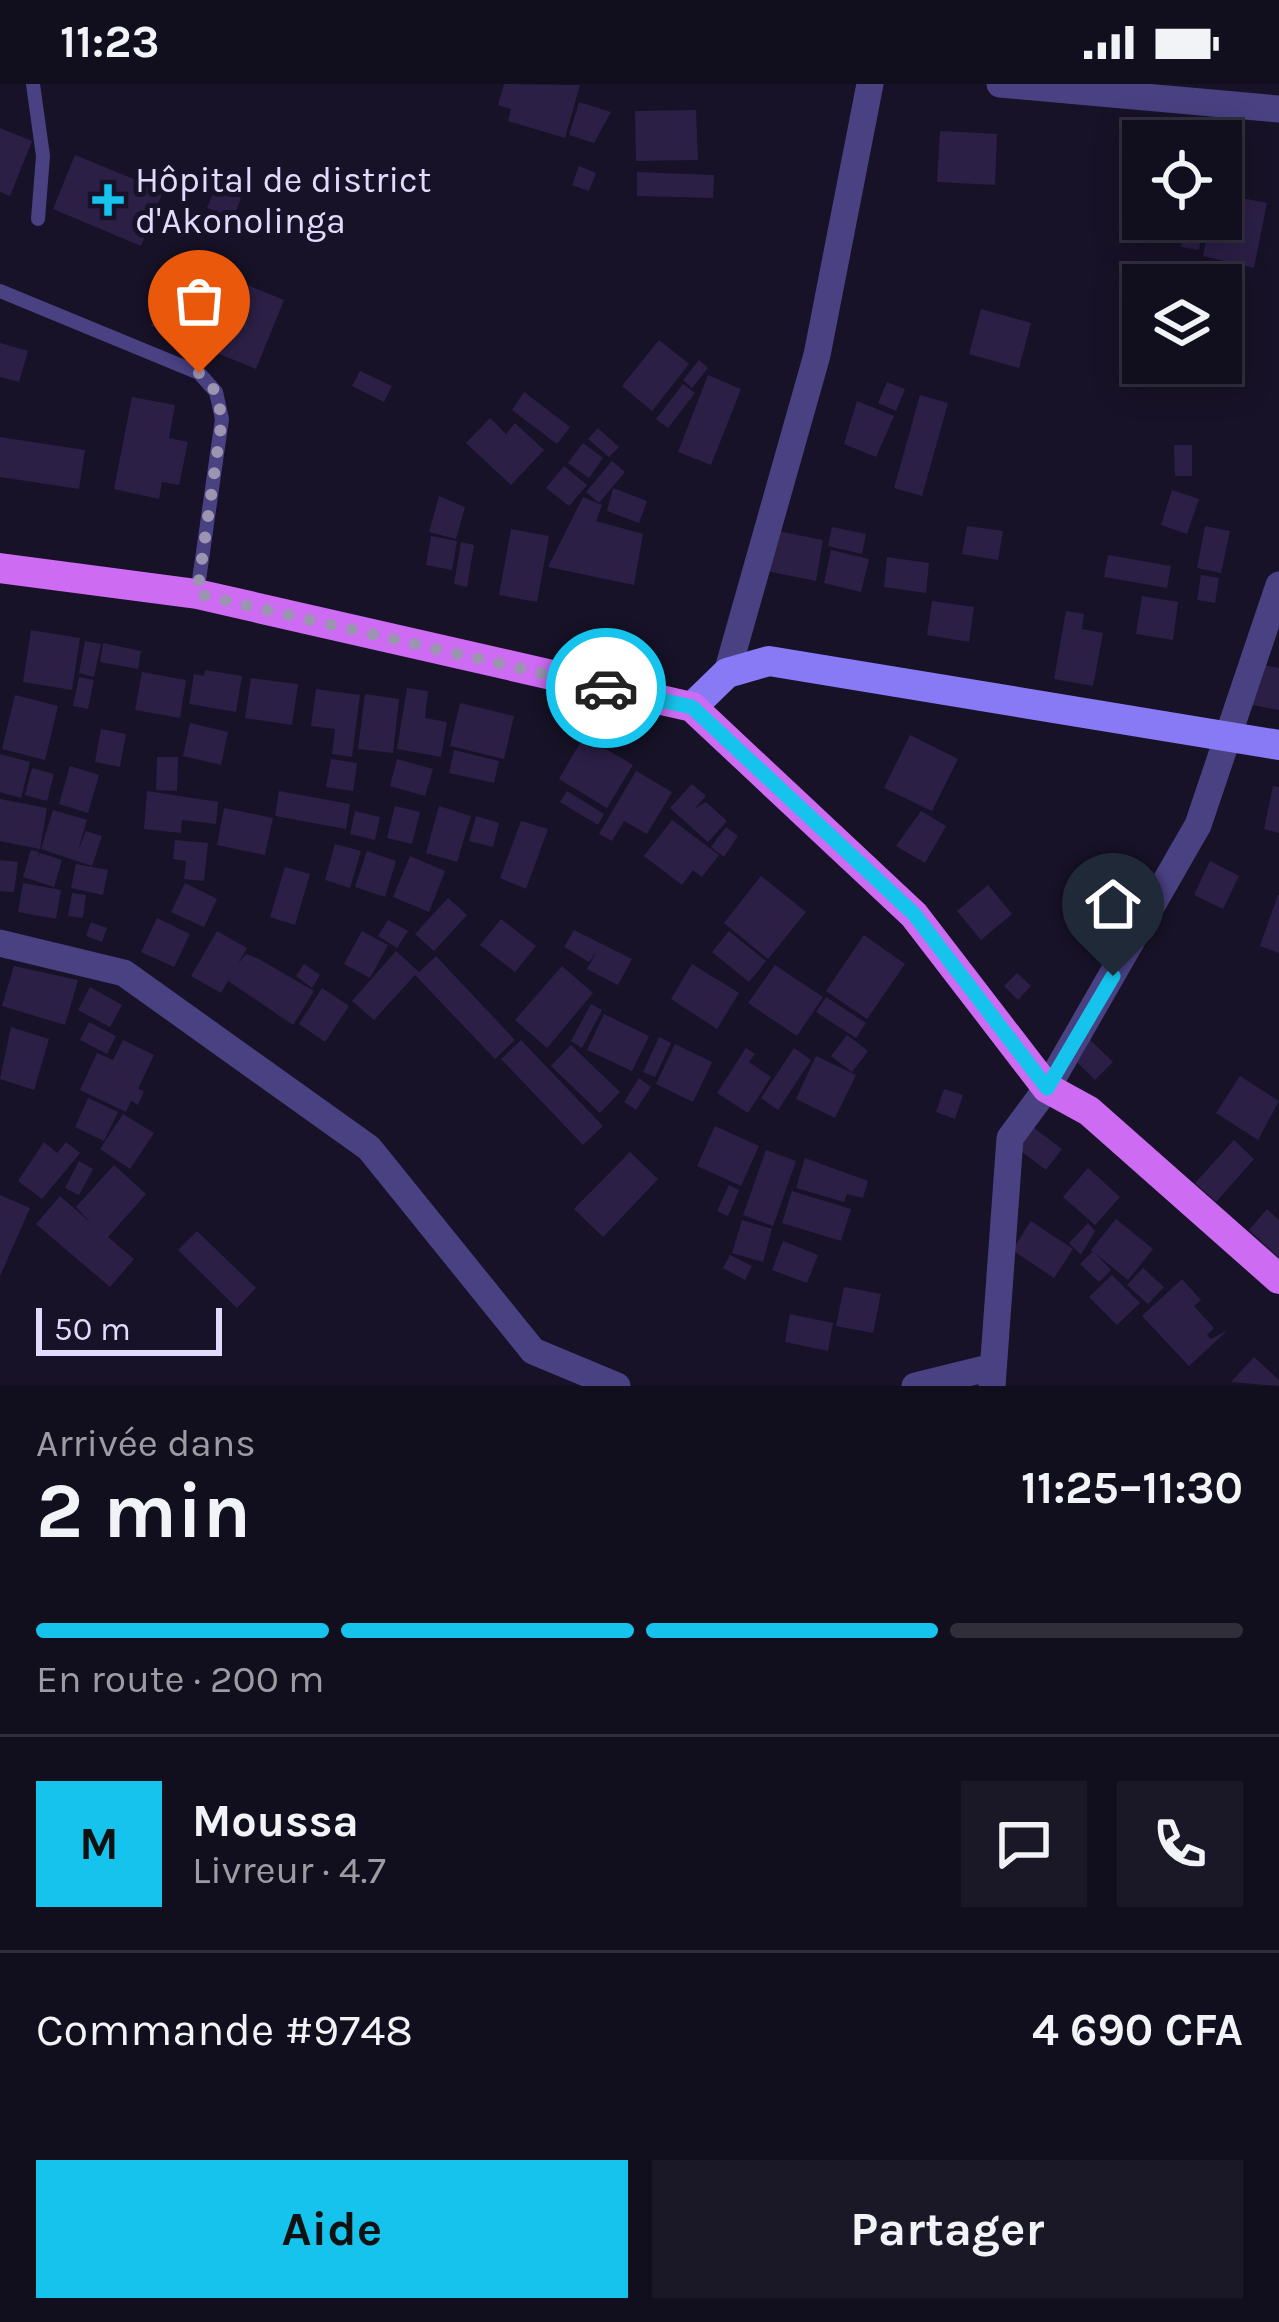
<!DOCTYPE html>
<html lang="fr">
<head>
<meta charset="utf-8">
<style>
  body { margin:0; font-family:Karla,sans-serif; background:#1a1726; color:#f1f3f6; height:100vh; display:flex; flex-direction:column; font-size:45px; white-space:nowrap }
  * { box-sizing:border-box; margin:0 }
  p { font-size:39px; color:#9c9ca4 }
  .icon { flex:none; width:66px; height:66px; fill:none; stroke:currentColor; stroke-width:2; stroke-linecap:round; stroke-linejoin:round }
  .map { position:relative; height:1302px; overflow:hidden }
  .side { display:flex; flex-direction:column; background:#110e1d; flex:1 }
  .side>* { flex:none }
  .controls { position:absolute; left:1122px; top:36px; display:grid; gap:24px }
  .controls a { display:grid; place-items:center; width:120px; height:120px; border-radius:0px; background:#110e1d; box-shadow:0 6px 30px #0003,0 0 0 3px #302e3b; font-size:60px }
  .scale { position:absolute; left:36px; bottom:30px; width:186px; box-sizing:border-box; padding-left:12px; border:6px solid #e2dbfc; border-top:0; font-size:33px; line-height:42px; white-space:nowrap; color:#e2dbfc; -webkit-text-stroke:9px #171227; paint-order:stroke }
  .pin { position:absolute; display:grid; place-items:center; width:102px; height:102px; color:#fff; margin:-123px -51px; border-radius:50% 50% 50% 0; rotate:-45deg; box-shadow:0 0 12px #0007 }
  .pin .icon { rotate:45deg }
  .courier { position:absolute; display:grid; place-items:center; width:120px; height:120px; margin:-60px; border:9px solid #16c3ec; border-radius:50%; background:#fff; color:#222; box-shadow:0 3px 15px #0007 }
  .head em { font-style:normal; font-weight:700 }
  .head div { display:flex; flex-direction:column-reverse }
  .head { display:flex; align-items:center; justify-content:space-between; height:204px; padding:0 36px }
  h1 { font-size:78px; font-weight:700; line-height:90px }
  .bar { display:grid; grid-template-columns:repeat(4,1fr); gap:18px 12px; align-content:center; height:144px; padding:0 36px }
  .bar i { height:15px; border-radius:9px; background:#302e3b }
  .bar .active { background:#16c3ec }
  .bar p { grid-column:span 4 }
  .line { display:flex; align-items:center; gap:30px; padding:0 36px; border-top:3px solid #302e3b }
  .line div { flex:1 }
  .round { display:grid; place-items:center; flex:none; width:126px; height:126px; border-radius:0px; background:#1a1726 }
  .action { display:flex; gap:24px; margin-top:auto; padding:24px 36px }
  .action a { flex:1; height:138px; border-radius:0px; background:#16c3ec; color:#111; font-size:48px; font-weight:700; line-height:138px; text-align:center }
  .action a+a { background:#1a1726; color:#f1f3f6 }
  .status { display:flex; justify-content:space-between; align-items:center; height:84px; padding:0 60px; background:#110e1d; direction:ltr }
  .status svg { height:33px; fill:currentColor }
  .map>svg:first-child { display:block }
  .building { fill:#2b1f46 }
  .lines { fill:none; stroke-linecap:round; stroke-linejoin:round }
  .lane { stroke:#494182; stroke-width:14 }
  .street { stroke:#494182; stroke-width:27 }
  .secondary { stroke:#8879f4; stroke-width:30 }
  .primary { stroke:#cd6bf3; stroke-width:30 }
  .done { stroke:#9b95b1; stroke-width:12; stroke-dasharray:0 21.6 }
  .route { stroke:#16c3ec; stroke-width:15 }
  .poi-dot { fill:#16c3ec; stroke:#171227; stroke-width:4.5 }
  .labels { text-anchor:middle; stroke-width:10; stroke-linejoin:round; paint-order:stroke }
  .poi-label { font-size:36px; fill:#e2dbfc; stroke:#171227; text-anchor:start }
</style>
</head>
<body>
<div class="status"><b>11:23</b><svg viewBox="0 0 49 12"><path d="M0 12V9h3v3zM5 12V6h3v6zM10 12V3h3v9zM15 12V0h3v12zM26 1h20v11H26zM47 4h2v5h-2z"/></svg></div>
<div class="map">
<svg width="1279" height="1302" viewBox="0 0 1279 1302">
  <rect width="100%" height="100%" fill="#171227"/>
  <!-- building -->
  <g class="building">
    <path d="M504,0l76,1 -15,53 -57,-17 3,-12 -13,-4z"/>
    <path d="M579,18l32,10 -17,31 -25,-8z"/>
    <path d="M696,26l2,50 -62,1 -1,-50z"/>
    <path d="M0,44l32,13 -22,55 -10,-4z"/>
    <path d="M940,47l57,3 -2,51 -58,-3z"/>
    <path d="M75,71l88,36 -22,55 -88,-37z"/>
    <path d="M579,82l17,7 -7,18 -17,-6z"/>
    <path d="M637,88l77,3 -1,23 -76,-2z"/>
    <path d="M216,103l25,11 -8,21 -26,-11z"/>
    <path d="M1221,110l46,9 -13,65 -51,-12 7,-37h11z"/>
    <path d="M1185,135h19l-5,31 -18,-3z"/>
    <path d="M179,173l105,43 -28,69 -105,-43z"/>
    <path d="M981,225l50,14 -12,45 -50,-14z"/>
    <path d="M659,256l30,24 -37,47 -30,-25z"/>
    <path d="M0,259l28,8 -9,31 -19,-5z"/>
    <path d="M699,276l9,8 -16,20 -9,-8z"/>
    <path d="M360,287l32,15 -8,16 -32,-16z"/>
    <path d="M708,291l33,14 -30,76 -33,-13z"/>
    <path d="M887,298l18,7 -9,22 -18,-8z"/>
    <path d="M683,300l12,9 -27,35 -12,-9z"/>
    <path d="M524,308l46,35 -13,17 -45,-34z"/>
    <path d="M920,311l28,8 -26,93 -28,-8z"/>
    <path d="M132,313l43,8 -6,33 19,4 -9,43 -17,-3 -3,17 -45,-10z"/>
    <path d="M857,317l37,15 -18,41 -32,-13z"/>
    <path d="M490,334l16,16 9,-11 29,27 -33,35 -45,-42z"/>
    <path d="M598,344l21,19 -10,10 -21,-18z"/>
    <path d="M0,353l85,13 -6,39 -79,-12z"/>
    <path d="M583,359l20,15 -14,20 -21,-15z"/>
    <path d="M1174,361h18v31h-17z"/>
    <path d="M612,377l13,11 -26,31 -13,-11z"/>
    <path d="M564,382l23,19 -18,21 -23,-18z"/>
    <path d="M613,404l34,13 -8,22 -32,-12z"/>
    <path d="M1172,406l27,9 -12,35 -26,-9z"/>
    <path d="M439,412l26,11 -9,32 -27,-7z"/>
    <path d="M583,413l19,8 -6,16 47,13 -9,51 -86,-18z"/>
    <path d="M967,442l36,5 -5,29 -36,-6z"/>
    <path d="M1205,442l25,5 -9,42 -24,-5z"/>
    <path d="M832,443l34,7 -4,20 -34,-8z"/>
    <path d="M511,445l38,7 -12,66 -38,-7z"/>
    <path d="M773,446l50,10 -7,41 -50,-10z"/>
    <path d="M431,452l26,5 -5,29 -26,-5z"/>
    <path d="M461,458l13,3 -7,42 -13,-3z"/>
    <path d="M831,466l38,9 -8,33 -37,-9z"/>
    <path d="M1108,471l63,11 -4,22 -63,-11z"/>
    <path d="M887,473l42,6 -3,30 -42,-6z"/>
    <path d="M1201,491l18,3 -4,25 -18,-3z"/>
    <path d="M1142,512l36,6 -5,38 -37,-6z"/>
    <path d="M932,517l42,6 -5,35 -42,-7z"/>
    <path d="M1066,527l18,3 -2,15 21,4 -10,53 -39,-7z"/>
    <path d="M31,546l49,8 -8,52 -49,-8z"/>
    <path d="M85,557l16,3 -7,33 -15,-4z"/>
    <path d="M103,559l38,8 -3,18 -38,-7z"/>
    <path d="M1253,579l26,5v42l-32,-6z"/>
    <path d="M205,586l37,6 -6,36 -47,-8 5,-30 10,2z"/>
    <path d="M142,588l44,8 -6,38 -45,-8z"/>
    <path d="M79,593l15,3 -6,29 -15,-3z"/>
    <path d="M251,594l47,6 -6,41 -47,-7z"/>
    <path d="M407,604l21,3 -3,27 22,4 -6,35 -44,-8z"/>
    <path d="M316,605l44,6 -8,62 -20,-3 3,-25 -24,-3z"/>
    <path d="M365,610l34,5 -6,54 -35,-4z"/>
    <path d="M15,611l43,11 -13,54 -43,-11z"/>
    <path d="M460,619l54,13 -10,43 -54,-13z"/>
    <path d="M190,639l38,9 -7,33 -38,-9z"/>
    <path d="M101,645l25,5 -6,33 -25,-5z"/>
    <path d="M910,651l48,24 -26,52 -48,-23z"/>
    <path d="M584,652l49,29 -26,43 -48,-29z"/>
    <path d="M454,666l45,11 -5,22 -45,-10z"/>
    <path d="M0,670l30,8 -9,36 -21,-6z"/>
    <path d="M157,673h21l-1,34 -21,-1z"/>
    <path d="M331,675l26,4 -4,28 -27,-4z"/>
    <path d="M397,675l36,10 -8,27 -35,-10z"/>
    <path d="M70,682l29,9 -11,38 -29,-9z"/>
    <path d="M32,684l22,6 -7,27 -22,-6z"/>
    <path d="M636,687l36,21 -25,42 -23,-13 -12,20 -13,-7z"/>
    <path d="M692,700l14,12 -12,13 12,-7 21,19 -19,21 -38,-34z"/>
    <path d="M1273,702l6,1v46l-15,-4z"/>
    <path d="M147,707l71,11 -2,22 -34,-4 -1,13 -37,-4z"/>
    <path d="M279,707l71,13 -4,25 -71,-13z"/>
    <path d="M567,707l37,23 -6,11 -38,-23z"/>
    <path d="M0,715l47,9 -7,41 -40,-8z"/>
    <path d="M395,722l25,6 -8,32 -25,-6z"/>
    <path d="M439,722l32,10 -14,46 -31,-9z"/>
    <path d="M224,724l49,10 -8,37 -48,-10z"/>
    <path d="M53,726l34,10 -9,31 8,-20 16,5 -10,30 -51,-17z"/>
    <path d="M355,727l25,6 -5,23 -25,-6z"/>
    <path d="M921,727l25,15 -21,37 -29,-17z"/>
    <path d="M476,732l23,7 -6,24 -24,-6z"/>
    <path d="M672,736l47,35 -17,22 -9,-7 -11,15 -38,-29z"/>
    <path d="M521,737l27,8 -22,60 -26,-11z"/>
    <path d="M726,743l12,9 -14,21 -13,-10z"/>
    <path d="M175,756l33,3 -4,38 -20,-2 2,-18 -13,-2z"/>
    <path d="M335,760l26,7 -11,37 -25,-8z"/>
    <path d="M31,766l8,2 -1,6 2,-5 22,7 -8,27 -31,-10z"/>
    <path d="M367,767l29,10 -11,36 -30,-10z"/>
    <path d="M410,772l35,15 -16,41 -36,-15z"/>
    <path d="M0,776l18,2 -4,30 -14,-1z"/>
    <path d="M1210,777l29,15 -16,33 -29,-14z"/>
    <path d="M76,780l32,6 -5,25 -32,-7z"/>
    <path d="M285,783l25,7 -15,51 -25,-8z"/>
    <path d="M761,792l45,36 -38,47 -44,-36z"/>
    <path d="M23,799l38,7 -5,29 -38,-7z"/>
    <path d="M185,799l32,16 -13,28 -33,-15z"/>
    <path d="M988,801l24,29 -31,26 -24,-29z"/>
    <path d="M72,809l14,2 -3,23 -15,-2z"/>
    <path d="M1278,811h1v58l-19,-7z"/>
    <path d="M448,814l19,17 -33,36 -19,-17z"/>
    <path d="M157,834l33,16 -16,33 -33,-15z"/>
    <path d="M501,835l35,27 -21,26 -35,-27z"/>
    <path d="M388,836l20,11 -11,17 -19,-12z"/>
    <path d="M91,838l16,6 -5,14 -16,-6z"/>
    <path d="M574,846l58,29 -14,26 -31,-16 10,-18 -8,11 -25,-15z"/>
    <path d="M217,847l30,17 -9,16 8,-10 13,5 55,32 -21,34 -65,-44 -7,12 -30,-17z"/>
    <path d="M362,847l26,14 -18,33 -26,-14z"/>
    <path d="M729,847l37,30 -17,21 -37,-30z"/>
    <path d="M864,851l41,29 -38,55 -41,-28z"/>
    <path d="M396,867l23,21 17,-16 79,84 -20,19 -80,-84 -41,45 -22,-19z"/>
    <path d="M304,880l16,11 -8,13 -16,-12z"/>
    <path d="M692,880l47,29 -22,36 -46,-30z"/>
    <path d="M775,881l48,32 -26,39 -49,-33z"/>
    <path d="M14,882l64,14 -13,45 -63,-19z"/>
    <path d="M562,882l31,27 -46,55 -32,-28z"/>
    <path d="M1017,889l14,13 -13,14 -14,-14z"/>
    <path d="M90,903l32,18 -12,22 -32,-17z"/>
    <path d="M322,904l27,18 -24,36 -26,-18z"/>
    <path d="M826,913l40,26 -10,15 -40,-26z"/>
    <path d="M591,920l11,6 -20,38 -11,-7z"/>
    <path d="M604,930l45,22 -17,35 -45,-21z"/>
    <path d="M89,938l27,14 -9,18 -27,-14z"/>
    <path d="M11,943l38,12 -15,51 -34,-11z"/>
    <path d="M1079,945l34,33 -18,18 -33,-33z"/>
    <path d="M847,951l21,16 -16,21 -21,-16z"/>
    <path d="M659,953l12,6 -16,34 -12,-5z"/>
    <path d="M123,956l31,15 -16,34 6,2 -6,14 -7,-4 -5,11 -46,-22 17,-37 16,7z"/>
    <path d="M521,956l82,86 -20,19 -82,-86z"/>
    <path d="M675,960l37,18 -19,40 -37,-18z"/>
    <path d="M571,961l49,47 -20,21 -49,-47z"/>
    <path d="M746,964l9,6 -6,8 22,15 -23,36 -31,-20z"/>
    <path d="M794,964l17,12 -33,50 -17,-12z"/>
    <path d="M816,972l40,19 -21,43 -39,-19z"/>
    <path d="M1240,992l39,25 -21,39 -42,-27z"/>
    <path d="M639,994l12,9 -15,23 -12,-8z"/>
    <path d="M944,1005l19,6 -8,24 -19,-7z"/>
    <path d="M88,1014l30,14 -14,29 -29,-14z"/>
    <path d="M123,1030l31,19 -24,36 -30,-20z"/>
    <path d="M1026,1038l36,27 -16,21 -36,-27z"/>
    <path d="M715,1042l44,20 -18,40 -44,-20z"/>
    <path d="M1234,1056l20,19 -38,43 -21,-19z"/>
    <path d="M44,1058l13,11 9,-11 14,11 -38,46 -24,-18z"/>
    <path d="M766,1066l30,11 -23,65 -30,-11z"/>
    <path d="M630,1068l28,27 -55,58 -29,-28z"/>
    <path d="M805,1074l63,23 -5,17 -16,-4 -3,8 -48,-14z"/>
    <path d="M79,1077l14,8 -14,26 -14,-7z"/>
    <path d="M114,1081l32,29 -38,43 26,22 -24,28 -74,-63 24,-28 31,27 -15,-16z"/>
    <path d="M1088,1084l32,29 -25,28 -32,-28z"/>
    <path d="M729,1101l10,5 -11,26 -11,-5z"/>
    <path d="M792,1107l59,18 -10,32 -59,-18z"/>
    <path d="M0,1111l30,13 -30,68z"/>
    <path d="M1267,1125l12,11v38l-30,-28z"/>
    <path d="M1116,1135l37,30 -25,31 -37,-30z"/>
    <path d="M742,1136l30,9 -9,33 -31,-9z"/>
    <path d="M1031,1137l42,28 -19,29 -42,-28z"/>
    <path d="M1088,1139l7,8 -14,24 -12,-12z"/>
    <path d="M197,1147l59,57 -19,20 -59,-58z"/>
    <path d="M783,1157l35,14 -11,28 -35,-13z"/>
    <path d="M1093,1167l18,19 -12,12 -19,-18z"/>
    <path d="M730,1171l22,11 -7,14 -22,-12z"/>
    <path d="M1143,1184l21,19 -16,17 -21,-19z"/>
    <path d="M1112,1191l28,28 -23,22 -28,-28z"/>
    <path d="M1182,1195l19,21 -7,6 20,22 -7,7 4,4 17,-9 -39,36 -47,-50z"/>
    <path d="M844,1203l37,7 -8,39 -37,-7z"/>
    <path d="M790,1230l43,9 -5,28 -43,-9z"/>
    <path d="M1254,1273l25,23v6l-48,-4z"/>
  </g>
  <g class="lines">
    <!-- lane -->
    <g class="lane">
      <path d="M33,0l10,72 -5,63"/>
      <path d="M0,207l199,82 17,19 6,27 -25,175"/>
    </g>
    <!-- street -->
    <g class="street">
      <path d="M1000,0l279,25"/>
      <path d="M727,589l90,-318 53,-271"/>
      <path d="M0,859l124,30 245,175 164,203 84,35"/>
      <path d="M915,1302l77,-19"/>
      <path d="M992,1302l18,-248 37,-50 151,-263 81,-240"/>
    </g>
    <!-- secondary -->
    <path class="secondary" d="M692,623l35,-34 42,-12 510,84"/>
    <!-- primary -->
    <path class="primary" d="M0,484l197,26 495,113 222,208 133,173 42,23 190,168"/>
  </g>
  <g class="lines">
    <!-- done -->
    <path class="done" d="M199,289l17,19 6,27 -25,175 409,94"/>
    <!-- route -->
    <path class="route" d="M606,604l86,19 222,207 133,174 66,-112"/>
  </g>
  <!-- markers -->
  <path class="poi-dot" d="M102 98h12v12h12v12h-12v12h-12v-12h-12v-12h12z"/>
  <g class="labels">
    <!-- poi labels -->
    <g class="poi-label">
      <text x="135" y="108">Hôpital de district<tspan x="135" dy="41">d'Akonolinga</tspan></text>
    </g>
  </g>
</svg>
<div class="controls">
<a><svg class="icon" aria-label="locate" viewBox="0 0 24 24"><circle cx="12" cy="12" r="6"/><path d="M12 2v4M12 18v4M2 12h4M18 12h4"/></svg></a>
<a><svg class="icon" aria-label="layers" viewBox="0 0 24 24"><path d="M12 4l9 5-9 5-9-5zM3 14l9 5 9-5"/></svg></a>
</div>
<div class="scale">50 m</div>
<div class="pin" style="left:199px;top:289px;background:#ea580c"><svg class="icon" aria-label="bag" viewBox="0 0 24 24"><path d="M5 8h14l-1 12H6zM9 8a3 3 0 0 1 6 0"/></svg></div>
<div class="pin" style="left:1113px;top:892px;background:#1f2937"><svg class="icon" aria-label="home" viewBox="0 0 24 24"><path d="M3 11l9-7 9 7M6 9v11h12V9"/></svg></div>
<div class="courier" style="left:606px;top:604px"><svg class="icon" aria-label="car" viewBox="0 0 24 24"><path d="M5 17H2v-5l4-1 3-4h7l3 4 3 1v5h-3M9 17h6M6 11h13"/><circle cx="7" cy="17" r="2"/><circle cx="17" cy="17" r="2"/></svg></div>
</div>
<section class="side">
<div class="head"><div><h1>2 min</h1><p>Arrivée dans</p></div><em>11:25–11:30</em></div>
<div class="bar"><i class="active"></i><i class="active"></i><i class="active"></i><i></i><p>En route · 200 m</p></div>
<div class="line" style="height:216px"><b class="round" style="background:#16c3ec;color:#111">M</b><div><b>Moussa</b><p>Livreur · 4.7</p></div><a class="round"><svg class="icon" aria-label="chat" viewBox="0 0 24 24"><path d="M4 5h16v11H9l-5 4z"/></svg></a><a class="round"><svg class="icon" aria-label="phone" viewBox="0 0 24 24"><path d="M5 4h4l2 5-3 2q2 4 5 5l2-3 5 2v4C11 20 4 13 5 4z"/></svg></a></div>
<div class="line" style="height:156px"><div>Commande #9748</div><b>4 690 CFA</b></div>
<div class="action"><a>Aide</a><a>Partager</a></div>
</section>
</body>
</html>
